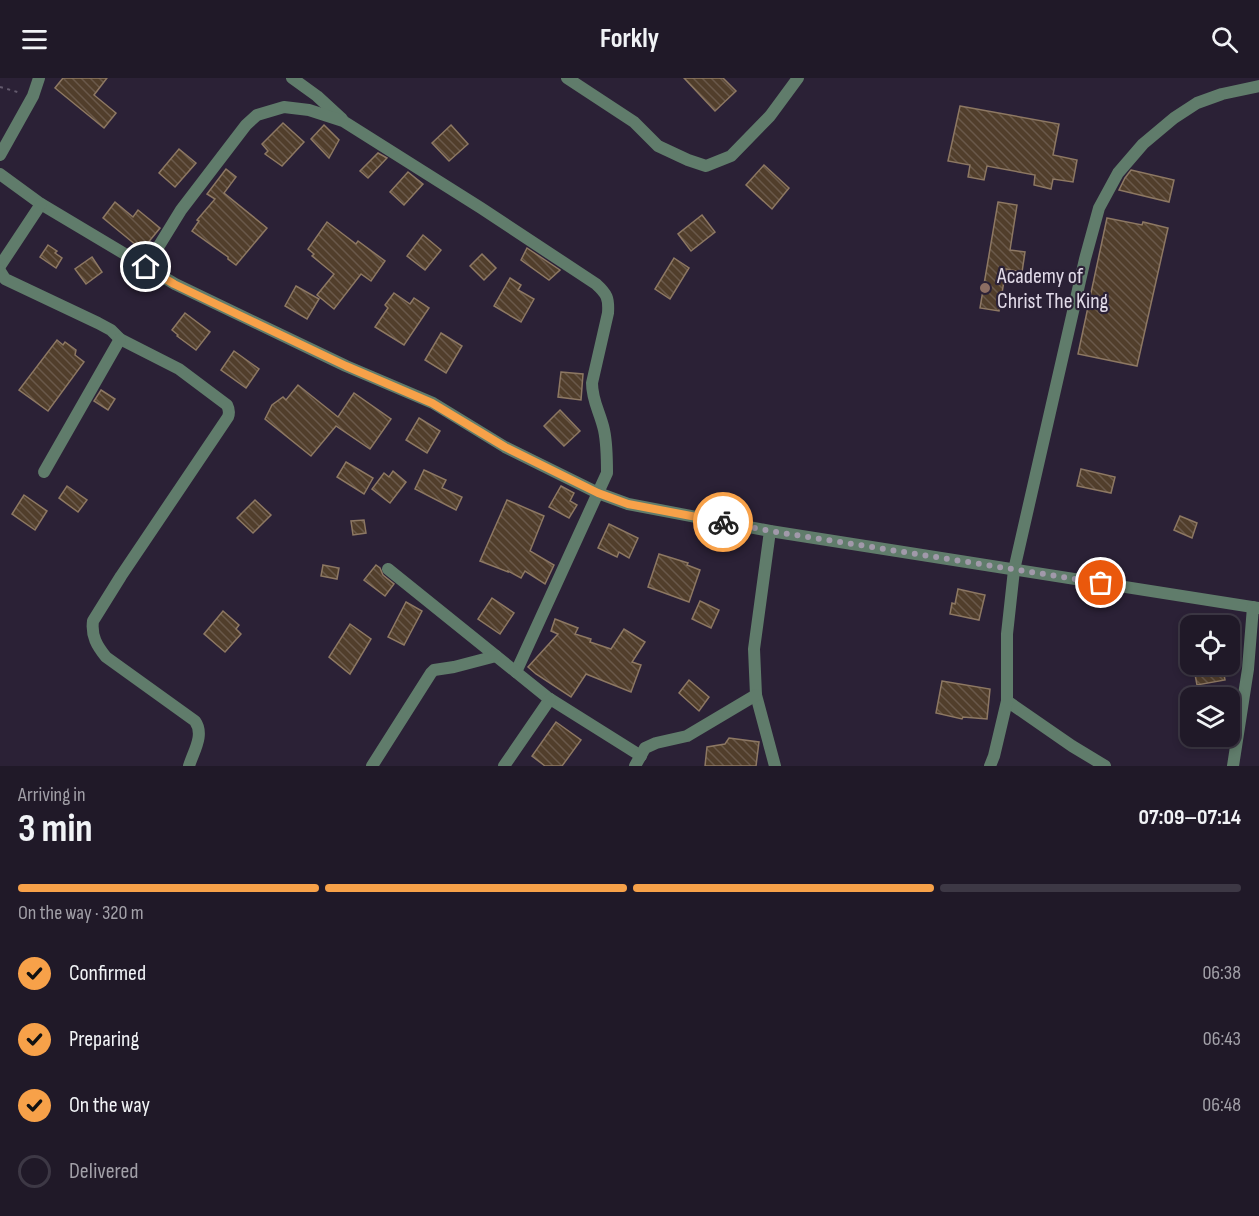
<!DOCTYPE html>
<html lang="en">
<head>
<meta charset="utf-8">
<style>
  body { margin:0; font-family:"Sofia Sans Condensed",sans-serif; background:#2d2634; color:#f1f3f6; height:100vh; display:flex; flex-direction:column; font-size:22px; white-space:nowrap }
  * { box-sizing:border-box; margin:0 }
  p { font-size:20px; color:#a2a0a8 }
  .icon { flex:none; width:33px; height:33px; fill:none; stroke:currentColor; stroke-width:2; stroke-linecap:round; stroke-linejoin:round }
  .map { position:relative; height:688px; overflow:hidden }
  .drawer { display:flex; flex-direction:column; background:#201928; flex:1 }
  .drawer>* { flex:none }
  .tools { position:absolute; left:1180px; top:537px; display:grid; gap:12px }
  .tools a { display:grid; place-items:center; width:60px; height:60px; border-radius:12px; background:#201928; box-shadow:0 3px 9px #0003,0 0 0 2px #3d3845; font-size:30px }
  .pin { position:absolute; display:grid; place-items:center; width:51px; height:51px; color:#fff; margin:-26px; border:3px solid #fff; border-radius:50%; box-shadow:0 2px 6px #0007 }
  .courier { position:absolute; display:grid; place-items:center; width:60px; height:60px; margin:-30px; border:4px solid #f7a149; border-radius:50%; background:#fff; color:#222; box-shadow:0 2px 8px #0007 }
  .overview em { font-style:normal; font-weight:700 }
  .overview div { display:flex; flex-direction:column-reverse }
  .overview { display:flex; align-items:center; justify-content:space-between; height:102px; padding:0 18px }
  h1 { font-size:39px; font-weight:700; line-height:45px }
  .bar { display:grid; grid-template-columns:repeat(4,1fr); gap:9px 6px; align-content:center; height:72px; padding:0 18px }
  .bar i { height:8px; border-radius:4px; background:#3d3845 }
  .bar .current { background:#f7a149 }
  .bar p { grid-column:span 4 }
  ol { padding:0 18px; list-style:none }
  li { display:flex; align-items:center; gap:18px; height:66px }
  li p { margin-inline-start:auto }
  li .icon { padding:6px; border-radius:50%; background:#f7a149; color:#111; stroke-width:4 }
  li:last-child { color:#a2a0a8 }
  li i { width:33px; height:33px; border:3px solid #3d3845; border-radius:50% }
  header { display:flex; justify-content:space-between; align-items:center; height:78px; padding:0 18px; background:#201928; font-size:27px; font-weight:700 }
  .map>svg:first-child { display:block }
  .building { fill:url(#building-back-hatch); stroke:#8d7863; stroke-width:1.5 }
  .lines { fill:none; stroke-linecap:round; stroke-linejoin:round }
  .path { stroke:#635a6d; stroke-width:2; stroke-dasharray:3 4.5; stroke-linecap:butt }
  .street { stroke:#607c6b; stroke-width:12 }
  .done { stroke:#a199aa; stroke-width:6; stroke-dasharray:0 10.8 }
  .route { stroke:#f7a149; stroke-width:8 }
  .education-dot { fill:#8d6e63; stroke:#2b2136; stroke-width:2 }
  .labels { text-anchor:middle; stroke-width:4.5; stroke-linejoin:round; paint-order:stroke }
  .poi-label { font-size:22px; fill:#e1dae8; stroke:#2b2136; text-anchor:start }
</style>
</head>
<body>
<header><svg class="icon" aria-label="menu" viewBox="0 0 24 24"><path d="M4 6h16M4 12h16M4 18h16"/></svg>Forkly<svg class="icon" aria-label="search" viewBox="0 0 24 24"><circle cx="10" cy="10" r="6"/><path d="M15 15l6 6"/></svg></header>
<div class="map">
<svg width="1259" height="688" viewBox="0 0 1259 688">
  <defs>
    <pattern id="building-back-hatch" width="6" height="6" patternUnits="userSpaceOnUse" patternTransform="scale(1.5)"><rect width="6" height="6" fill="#513e2b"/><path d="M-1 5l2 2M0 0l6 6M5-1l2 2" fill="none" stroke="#6a594a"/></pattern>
  </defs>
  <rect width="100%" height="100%" fill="#2b2136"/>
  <!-- building -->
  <g class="building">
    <path d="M63,0h44l-13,17 22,18 -12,15 -49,-40z"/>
    <path d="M684,0h39l13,13 -21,20z"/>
    <path d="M960,28l99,18 -6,31 24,5 -4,22 -20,-3 -2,10 -17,-4 1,-10 -48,-9 -3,14 -16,-3 2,-12 -22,-4z"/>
    <path d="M283,45l21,19 -22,24 -17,-12 3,-3 -6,-7z"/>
    <path d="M324,47l15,15 -10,18 -18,-19z"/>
    <path d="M451,47l17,19 -19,17 -17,-18z"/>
    <path d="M179,71l17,14 -21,24 -16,-14z"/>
    <path d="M378,75l9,5 -19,20 -8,-7z"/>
    <path d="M764,87l25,23 -17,21 -26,-24z"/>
    <path d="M226,91l10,8 -12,16 43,35 -31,37 -8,-6v-2l-36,-26 7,-10 -2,-1 18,-21 -8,-5z"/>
    <path d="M1131,92l43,10 -5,22 -50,-12 6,-12z"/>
    <path d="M408,94l15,12 -19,21 -14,-13z"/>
    <path d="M115,124l18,15 5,-7 22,18 -18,22 -39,-32z"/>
    <path d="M998,124l19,3 -7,45 15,2 -3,20 -16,-3 -7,42 -19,-3z"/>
    <path d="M702,137l13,17 -24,19 -13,-17z"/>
    <path d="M1107,140l35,7 1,-3 25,6 -31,138 -59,-12z"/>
    <path d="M327,144l29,22 2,-3 27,20 -14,20 -10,-7 -27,35 -17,-14 17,-21 -22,-18 2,-2 -6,-5z"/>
    <path d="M423,157l18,15 -16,20 -18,-14z"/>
    <path d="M48,167l9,6 -2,2 7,5 -6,10 -16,-11z"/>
    <path d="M527,170l33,22 -11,10 -28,-20z"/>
    <path d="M482,176l14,14 -12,12 -14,-14z"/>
    <path d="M92,179l10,15 -16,12 -11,-15z"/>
    <path d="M674,180l15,10 -19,31 -15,-10z"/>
    <path d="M510,200l11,7 -3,5 16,9 -13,23 -27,-16z"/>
    <path d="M296,208l23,13 -12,20 -22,-13z"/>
    <path d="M394,215l16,11 4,-6 15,10 -25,37 -29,-18 13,-19 -3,-3z"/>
    <path d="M185,235l25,19 -14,18 -19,-14 1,-1 -6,-5z"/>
    <path d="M441,255l21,13 -16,27 -21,-13z"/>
    <path d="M57,262l6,5 2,-3 11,8 -1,5 9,7 -36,49 -29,-21z"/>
    <path d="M234,273l25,18 -13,19 -25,-18z"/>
    <path d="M561,294l22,2 -2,26 -23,-3z"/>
    <path d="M298,307l40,32 16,-24 37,26 -21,30 -34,-23 -25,30 -46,-37 7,-14 11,-8 3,3z"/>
    <path d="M101,312l14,9 -7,11 -14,-9z"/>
    <path d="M560,332l20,21 -16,15 -20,-20z"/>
    <path d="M419,340l21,13 -13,22 -21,-13z"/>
    <path d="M346,384l27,16 -9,16 -27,-17z"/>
    <path d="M1081,391l34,8 -4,16 -34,-7z"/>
    <path d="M424,392l22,10 -4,8 20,9 -6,13 -41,-21z"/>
    <path d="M393,393l13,11 -16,21 -18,-14 12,-16 5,4z"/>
    <path d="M67,408l20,14 -9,12 -19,-14z"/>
    <path d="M561,408l13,7 -4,8 7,4 -8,13 -20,-11z"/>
    <path d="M24,417l23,16 -12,19 -23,-16z"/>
    <path d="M255,422l16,15 -18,18 -16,-15z"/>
    <path d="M507,422l37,16 -14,35 24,14 -9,19 -20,-13 -4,7 -13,-7v1l-28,-11z"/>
    <path d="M1180,438l17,7 -5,15 -18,-8z"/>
    <path d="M364,442l2,13 -13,2 -2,-14z"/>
    <path d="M609,446l29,14 -9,20 -10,-6 -2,5 -19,-9z"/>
    <path d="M659,476l29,9 -1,2 13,5 -11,32 -41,-15z"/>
    <path d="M323,487l16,3 -2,11 -16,-3z"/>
    <path d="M376,487l4,3 3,7 11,9 -9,12 -21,-16z"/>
    <path d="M958,511l27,6 -6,25 -29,-6 2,-11 3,1z"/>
    <path d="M492,520l22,15 -14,21 -22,-15z"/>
    <path d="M700,523l19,9 -8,18 -19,-9z"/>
    <path d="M406,524l16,9 -18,34 -16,-8z"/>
    <path d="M223,533l16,14 -3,4 5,5 -16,18 -21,-18z"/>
    <path d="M555,541l23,9 -3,6 16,5 -1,3 21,7 13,-20 21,13 -13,20 9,3 -10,27 -45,-18 -15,23 -35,-23 -8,-7 30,-33 -7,-3z"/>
    <path d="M350,546l21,15 -21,35 -21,-17z"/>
    <path d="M1193,586h29l3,16 -28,5z"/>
    <path d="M689,602l20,17 -10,14 -20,-18z"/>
    <path d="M942,603l48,8 -3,30 -24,-2 -1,2 -26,-6z"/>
    <path d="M556,644l25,18 -19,26h-17l-13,-10z"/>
    <path d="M729,660l30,4 -3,24h-51l2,-19 18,-3z"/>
  </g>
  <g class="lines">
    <!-- path -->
    <path class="path" d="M0,9l21,6"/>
    <!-- street -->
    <g class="street">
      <path d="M292,0l25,18 25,23"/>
      <path d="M567,0l67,44 24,24 30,14 18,6 25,-10 39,-40 28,-38"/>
      <path d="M0,77l33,-59 6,-18"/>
      <path d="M0,96l41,30 134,80 171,82 87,37 72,44 93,46 30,11 142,27 489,77"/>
      <path d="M0,188l41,-62"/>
      <path d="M146,189l35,-57 65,-85 11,-10 27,-8 25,3 34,11 138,87 115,76c11,10 13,14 12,29l-16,70c0,18 8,29 12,47 3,14 3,28 3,43l-91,199"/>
      <path d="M0,193l5,8 93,44 13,7 9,9 59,30 48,36c2,4 3,7 1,12l-107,159 -28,45c-2,15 4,25 13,36l89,64c10,14 -2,31 -6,45"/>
      <path d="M44,394l76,-133"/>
      <path d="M770,453l-16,118 2,46 19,71"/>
      <path d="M388,491l159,128 94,59"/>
      <path d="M1007,623l65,45 33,20"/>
      <path d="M372,688l59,-93 3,-3 20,-3 42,-11"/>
      <path d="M504,688l46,-67"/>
      <path d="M635,688l10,-18 11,-5 31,-7 69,-41"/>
      <path d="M990,688l4,-10 13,-55v-67l7,-64 71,-311 14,-51 19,-35 25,-29 31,-26 23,-15 25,-9 37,-8"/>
      <path d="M1233,688l15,-97 5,-62"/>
    </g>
  </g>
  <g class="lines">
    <!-- done -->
    <path class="done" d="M723,444l47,9 331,52"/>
    <!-- route -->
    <path class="route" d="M146,189l28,17 172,82 86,37 73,44 93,46 30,11 95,18"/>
  </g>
  <!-- markers -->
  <circle class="education-dot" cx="985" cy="210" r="6"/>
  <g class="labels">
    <!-- poi labels -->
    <g class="poi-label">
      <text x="997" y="205">Academy of<tspan x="997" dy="25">Christ The King</tspan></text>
    </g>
  </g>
</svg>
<div class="tools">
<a><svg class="icon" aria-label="locate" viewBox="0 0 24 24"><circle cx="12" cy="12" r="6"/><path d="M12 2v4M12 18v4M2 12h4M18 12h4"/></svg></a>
<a><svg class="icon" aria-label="layers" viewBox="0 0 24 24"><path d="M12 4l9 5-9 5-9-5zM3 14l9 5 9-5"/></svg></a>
</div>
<div class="pin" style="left:1101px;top:505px;background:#ea580c"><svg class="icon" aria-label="bag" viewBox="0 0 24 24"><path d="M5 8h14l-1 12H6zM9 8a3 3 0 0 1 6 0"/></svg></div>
<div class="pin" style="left:146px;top:189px;background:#1f2937"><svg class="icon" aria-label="home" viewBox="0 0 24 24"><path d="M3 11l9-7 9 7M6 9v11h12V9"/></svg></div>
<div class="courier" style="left:723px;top:444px"><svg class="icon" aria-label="bike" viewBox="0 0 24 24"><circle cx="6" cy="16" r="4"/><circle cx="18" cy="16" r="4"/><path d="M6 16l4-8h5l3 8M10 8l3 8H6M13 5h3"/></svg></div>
</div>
<section class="drawer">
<div class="overview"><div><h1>3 min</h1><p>Arriving in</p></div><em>07:09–07:14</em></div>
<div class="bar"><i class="current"></i><i class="current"></i><i class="current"></i><i></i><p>On the way · 320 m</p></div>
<ol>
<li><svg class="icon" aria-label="check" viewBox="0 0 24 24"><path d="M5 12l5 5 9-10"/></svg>Confirmed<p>06:38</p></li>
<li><svg class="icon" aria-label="check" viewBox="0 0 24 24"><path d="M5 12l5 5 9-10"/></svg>Preparing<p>06:43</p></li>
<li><svg class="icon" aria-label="check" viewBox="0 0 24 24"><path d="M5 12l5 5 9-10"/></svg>On the way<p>06:48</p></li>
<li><i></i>Delivered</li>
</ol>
</section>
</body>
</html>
